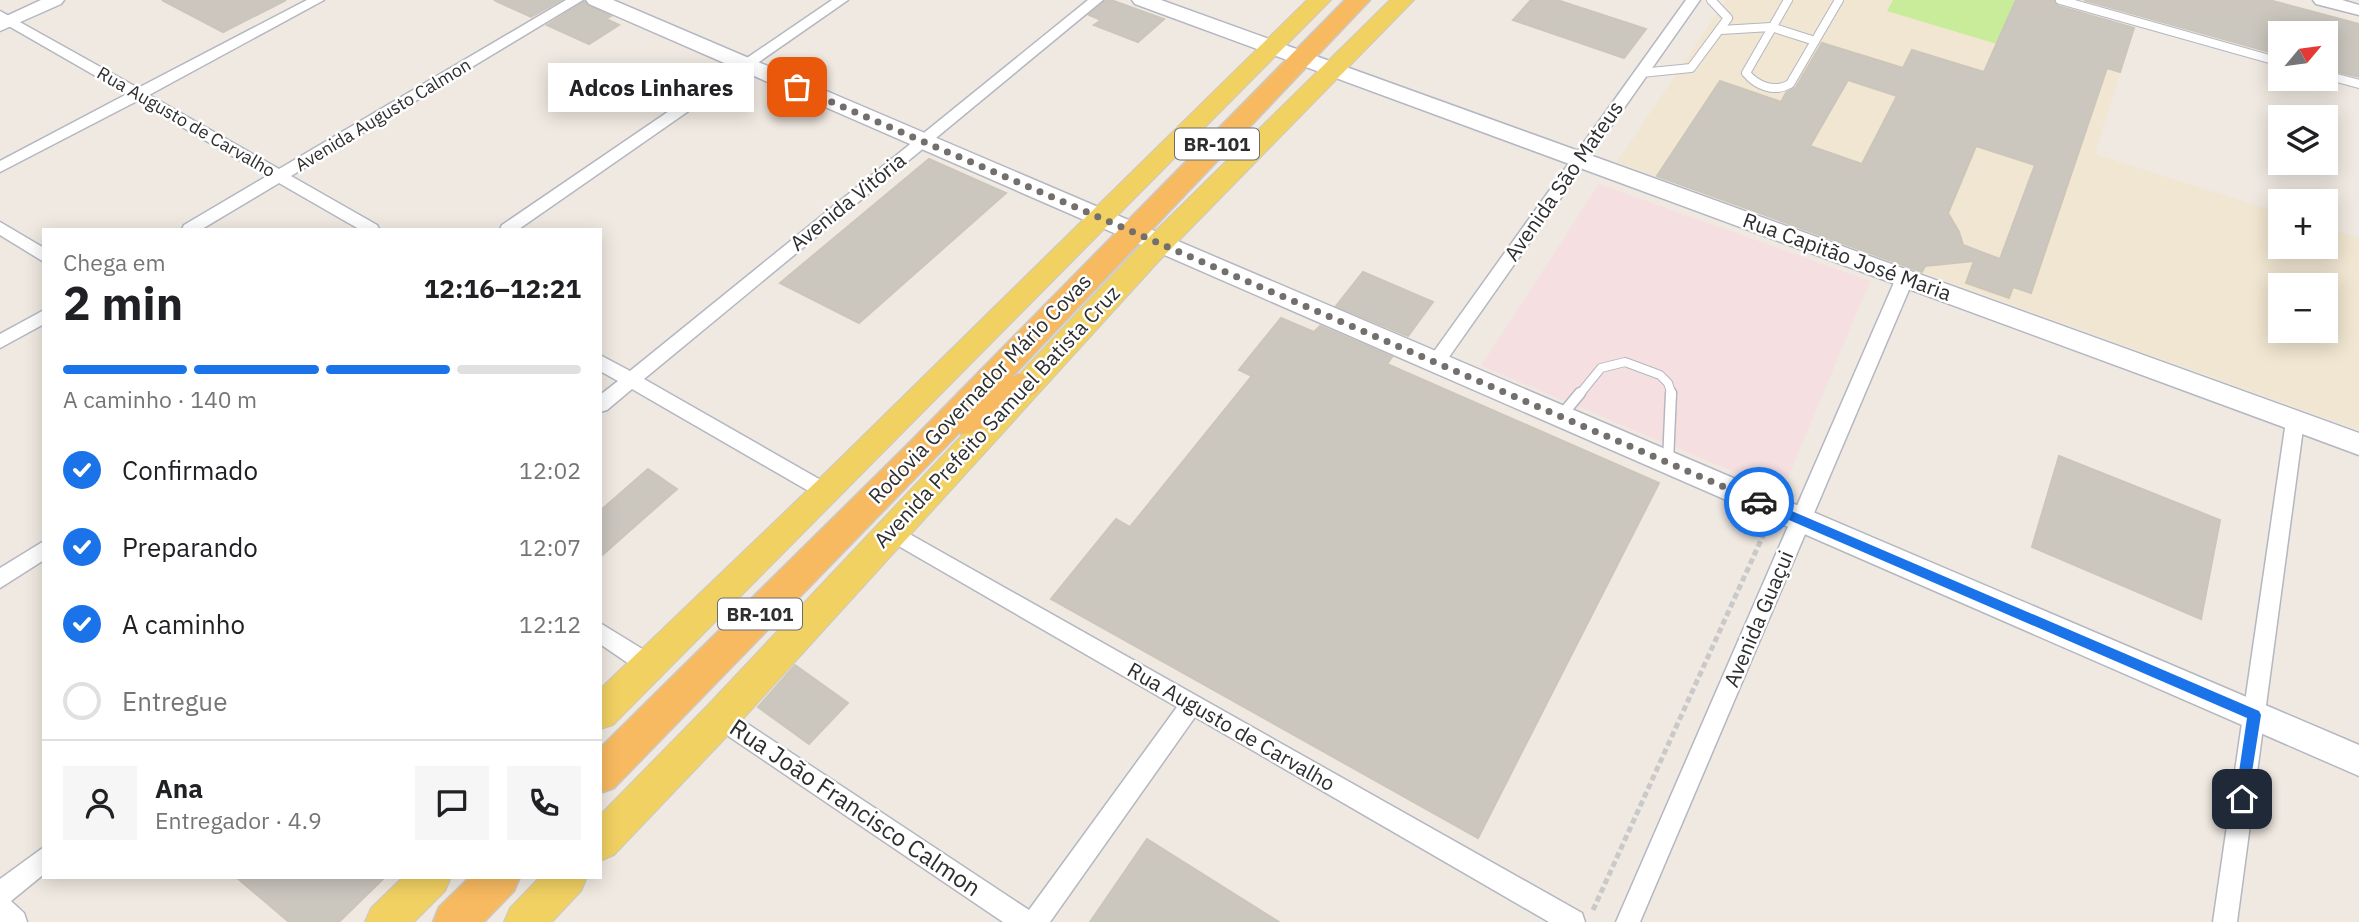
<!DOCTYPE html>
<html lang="pt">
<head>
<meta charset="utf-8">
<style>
  body { margin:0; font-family:"IBM Plex Sans",sans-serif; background:#f6f6f6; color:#202124; height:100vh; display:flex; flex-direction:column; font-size:26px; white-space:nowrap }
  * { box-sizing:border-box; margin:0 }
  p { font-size:23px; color:#757577 }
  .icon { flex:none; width:38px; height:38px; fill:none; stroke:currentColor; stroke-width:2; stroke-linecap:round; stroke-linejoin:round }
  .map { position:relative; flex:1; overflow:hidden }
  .drawer { position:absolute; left:42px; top:228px; width:560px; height:651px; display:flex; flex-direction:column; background:#fff; border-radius:0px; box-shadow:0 4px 18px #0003 }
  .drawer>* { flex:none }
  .needle { width:46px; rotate:61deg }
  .controls { position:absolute; left:2268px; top:21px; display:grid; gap:14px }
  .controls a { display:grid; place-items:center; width:70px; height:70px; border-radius:0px; background:#fff; box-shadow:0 4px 18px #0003; font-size:35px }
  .pin { position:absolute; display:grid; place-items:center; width:60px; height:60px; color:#fff; margin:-30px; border-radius:14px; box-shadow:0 4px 10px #0006 }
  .courier { position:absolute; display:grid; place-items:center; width:70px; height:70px; margin:-35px; border:5px solid #1a73e8; border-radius:50%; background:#fff; color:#222; box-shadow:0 2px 9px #0007 }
  .bubble { position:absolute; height:49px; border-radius:0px; background:#fff; box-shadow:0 4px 18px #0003; font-size:23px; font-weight:700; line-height:49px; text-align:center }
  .overview em { font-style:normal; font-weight:700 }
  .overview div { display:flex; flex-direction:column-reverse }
  .overview { display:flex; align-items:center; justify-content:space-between; height:119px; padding:0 21px }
  h1 { font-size:46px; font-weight:700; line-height:52px }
  .bar { display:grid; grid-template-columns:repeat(4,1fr); gap:10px 7px; align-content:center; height:84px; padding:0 21px }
  .bar i { height:9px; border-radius:5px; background:#e0e0e0 }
  .bar .current { background:#1a73e8 }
  .bar p { grid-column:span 4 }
  .line { display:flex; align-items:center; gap:18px; padding:0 21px; border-top:2px solid #e0e0e0 }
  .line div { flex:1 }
  .round { display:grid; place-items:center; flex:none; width:74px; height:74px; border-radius:0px; background:#f6f6f6 }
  ol { padding:0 21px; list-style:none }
  li { display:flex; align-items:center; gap:21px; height:77px }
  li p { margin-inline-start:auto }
  li .icon { padding:7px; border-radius:50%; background:#1a73e8; color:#fff; stroke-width:4 }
  li:last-child { color:#757577 }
  li i { width:38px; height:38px; border:4px solid #e0e0e0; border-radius:50% }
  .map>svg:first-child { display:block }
  .education { fill:#f0e6d1; fill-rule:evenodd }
  .medical { fill:#f5dfe0 }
  .pitch { fill:#c9ec9a }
  .building { fill:#cbc7bf; stroke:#cbc5ba; stroke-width:2; fill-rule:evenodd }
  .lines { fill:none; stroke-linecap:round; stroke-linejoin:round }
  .service-far1-casing { stroke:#b4b7c1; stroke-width:10 }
  .service-casing { stroke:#b4b7c1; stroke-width:13 }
  .minor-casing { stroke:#b4b7c1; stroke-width:3 }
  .tertiary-casing { stroke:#b4b7c1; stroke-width:3 }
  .secondary-casing { stroke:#b4b7c1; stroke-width:3 }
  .primary-casing { stroke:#c9c9c9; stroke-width:2 }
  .trunk-casing { stroke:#c9c9c9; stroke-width:3 }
  .path { stroke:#c9c9c9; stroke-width:5; stroke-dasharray:6 3.5; stroke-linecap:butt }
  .service-far1 { stroke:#fff; stroke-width:8 }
  .service { stroke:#fff; stroke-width:10 }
  .minor { fill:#fff; fill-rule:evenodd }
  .tertiary { fill:#fff; fill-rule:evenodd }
  .secondary { fill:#fff; fill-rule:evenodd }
  .primary { fill:#f2d163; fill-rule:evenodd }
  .trunk { fill:#f8ba60; fill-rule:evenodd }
  .route { fill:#1a73e8 }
  .done { stroke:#726f6d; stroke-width:7; stroke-dasharray:0 12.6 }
  .labels { text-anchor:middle; stroke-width:5; stroke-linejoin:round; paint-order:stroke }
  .far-street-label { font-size:18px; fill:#2e2e2e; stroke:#fff }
  .shield { fill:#fff; stroke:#6d6d6d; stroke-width:2 }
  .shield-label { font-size:19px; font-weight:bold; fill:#2e2e2e }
  .street-label { font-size:21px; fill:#2e2e2e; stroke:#fff }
  .near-street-label { font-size:24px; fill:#2e2e2e; stroke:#fff }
</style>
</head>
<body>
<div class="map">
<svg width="2359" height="922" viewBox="0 0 2359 922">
  <rect width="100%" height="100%" fill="#efe9e1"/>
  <!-- education -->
  <path class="education" d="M1726,0h287l119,34 -37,120 185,59v34h46v-19l33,10v192l-742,-268zM2280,285h46v46h-46z"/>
  <!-- medical -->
  <path class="medical" d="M1599,184l271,97 -88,211 -301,-126z"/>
  <!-- pitch -->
  <path class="pitch" d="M1893,0h120l2,1 -18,43 -110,-33z"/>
  <!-- building -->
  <g class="building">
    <path d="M162,0h124l-63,32z"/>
    <path d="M494,0h67l-30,17z"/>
    <path d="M1106,0h5l53,19 -26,23 -44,-17 7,-5 -12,-5z"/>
    <path d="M1531,0h26l89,29 -22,29 -111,-38z"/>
    <path d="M2016,0h38l4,6 76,22 -14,44 -13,-4 -76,225 -18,-6 -4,11 -43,-15 8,-22 -49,5 -3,6 -265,-96 63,-95 61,21 5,-9 10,-6 26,-44 81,25 9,-18 72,22zM1848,80l49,16 -35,68 -52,-18zM1976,146l59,19 -35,94 -37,-14 -4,-13 -11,-19z"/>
    <path d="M2084,0h185l90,24v53l-33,-8v-36h-46v22z"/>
    <path d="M584,2l27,14 -5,3 13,6 -30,19 -42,-19z"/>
    <path d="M929,159l77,34 -147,130 -79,-40z"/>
    <path d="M1363,272l70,30 -25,34 -72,-30z"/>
    <path d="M1281,318l33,14 6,-6 72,31 -5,7 272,119 -181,355 -427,-239 65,-80 14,8 122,-151 -13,-6z"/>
    <path d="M2059,456l161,64 -19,99 -169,-72z"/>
    <path d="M648,469l29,20 -77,68v-46z"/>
    <path d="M795,665l53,38 -39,41 -51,-37z"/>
    <path d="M1147,839l132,83h-189z"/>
    <path d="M236,877h149l-46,45h-50z"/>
  </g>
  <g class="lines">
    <!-- service-far1 casing -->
    <g class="service-far1-casing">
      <g id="service-far1">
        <path d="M1788,0l-42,73c11,13 28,20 44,11l49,-84"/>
        <path d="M2060,0l220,62"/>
        <path d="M1721,30l50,-3 44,14"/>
        <path d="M1641,73l50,-5 37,-50 -17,-18"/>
        <path d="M2326,75l33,9"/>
        <path d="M1579,395l22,-27 24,-6 35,13 8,8 4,12"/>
      </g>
    </g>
    <!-- service casing -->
    <g class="service-casing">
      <g id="service">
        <path d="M1561,416l19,-23"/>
        <path d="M1668,462l3,-69"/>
      </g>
    </g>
    <!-- minor casing -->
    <g class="minor-casing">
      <g id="minor">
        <path d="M307,0h17l-175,95 130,74 287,-169h17l-292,176 86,49 2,4h-20l-80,-46 -77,46h-20l2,-4 83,-49 -130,-75 -137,71v-11l127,-67 -127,-73v-10l138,77z"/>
        <path d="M832,0h16l-329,229h-19l2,-4z"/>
        <path d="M1088,0h15l-459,379 189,108 3,5 -3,5 -7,3 -7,-3 -187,-108 -25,21 -7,2v-17l18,-14 -18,-10v-16l30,16z"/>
        <path d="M1686,0h14l-258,367h-12l-3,-5 3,-5z"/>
        <path d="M0,222l44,26v14l-44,-27z"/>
        <path d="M1905,272l9,6 -274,644h-24l280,-644z"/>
        <path d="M44,310v14l-44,24v-14z"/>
        <path d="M2295,414l7,2 2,5 -67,501h-24l73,-501 2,-5z"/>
        <path d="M890,523l692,390 3,9h-36l-354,-205 -145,205h-47l-291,-197 -3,-7 3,-7 8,-3 8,3 301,199 148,-203 -294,-170 -3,-6 3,-6z"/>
        <path d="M44,541v19l-44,28v-20z"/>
        <path d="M600,623l57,35 3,7 -3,7 -8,2 -8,-2 -41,-28z"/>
        <path d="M44,847v27l-33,27 13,12 3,9h-27v-43z"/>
      </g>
    </g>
    <!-- tertiary casing -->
    <g class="tertiary-casing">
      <g id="tertiary">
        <path d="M41,0h23l-3,4 -61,27v-12z"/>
        <path d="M2313,0h29l17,5v10l-43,-11z"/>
      </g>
    </g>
    <!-- secondary casing -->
    <g class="secondary-casing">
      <g id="secondary">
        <path d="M586,0h27l1746,745v31l-1770,-772z"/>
        <path d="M1132,0h29l1198,433v22l-1224,-451z"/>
      </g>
    </g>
    <!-- primary casing -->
    <g class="primary-casing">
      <g id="primary">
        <path d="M1307,0h24l-718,725 -13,4v-40l215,-206z"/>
        <path d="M1390,0h24l-256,262 -425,468 -119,125 -14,6v-46l107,-109 431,-458z"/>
        <path d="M403,877h48l-6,14 -31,31h-49l6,-14z"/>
        <path d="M540,877h47l-6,14 -29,31h-48l6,-14z"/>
      </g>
    </g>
    <!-- trunk casing -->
    <g class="trunk-casing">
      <g id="trunk">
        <path d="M1345,0h25l-358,377 14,-5 11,4 5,8 -5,8c-17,11 -59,47 -78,41l-345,355 -14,5v-45l308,-304z"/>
        <path d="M470,877h50l-6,14 -30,31h-51l6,-15z"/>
      </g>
    </g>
    <!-- path -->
    <path class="path" d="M1593,910l173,-381"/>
    <!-- service-far1 -->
    <use href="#service-far1" class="service-far1"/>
    <!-- service -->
    <use href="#service" class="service"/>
    <!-- minor -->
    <use href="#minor" class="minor"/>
    <!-- tertiary -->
    <use href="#tertiary" class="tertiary"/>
    <!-- secondary -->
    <use href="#secondary" class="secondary"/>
    <!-- primary -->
    <use href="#primary" class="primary"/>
    <!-- trunk -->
    <use href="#trunk" class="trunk"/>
  </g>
  <!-- route -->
  <path class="route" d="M1759,497l500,214 2,4 -14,89h-10l-2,-5 12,-81 -493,-213 -1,-3z"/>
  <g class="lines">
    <!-- done -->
    <path class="done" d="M797,87l962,415"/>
  </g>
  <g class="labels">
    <!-- far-street labels -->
    <g class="far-street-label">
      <text transform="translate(383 115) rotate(-31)" y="6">Avenida Augusto Calmon</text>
      <text transform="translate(186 122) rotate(30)" y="6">Rua Augusto de Carvalho</text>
    </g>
    <!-- shield labels -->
    <g class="shield">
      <rect x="1175" y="128.5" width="84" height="31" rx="5"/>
      <rect x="718" y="598.5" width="84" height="31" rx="5"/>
    </g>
    <g class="shield-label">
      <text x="1217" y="151">BR-101</text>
      <text x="760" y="621">BR-101</text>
    </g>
    <!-- street labels -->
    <g class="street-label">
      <text transform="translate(1564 181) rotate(-55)" y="7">Avenida São Mateus</text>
      <text transform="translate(848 202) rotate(-39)" y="7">Avenida Vitória</text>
      <text transform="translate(1847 257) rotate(20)" y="7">Rua Capitão José Maria</text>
      <text transform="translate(980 389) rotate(-46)" y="7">Rodovia Governador Mário Covas</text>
      <text transform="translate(997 417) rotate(-47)" y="7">Avenida Prefeito Samuel Batista Cruz</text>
      <text transform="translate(1759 619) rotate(-67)" y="7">Avenida Guaçui</text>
      <text transform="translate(1231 727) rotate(30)" y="7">Rua Augusto de Carvalho</text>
    </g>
    <!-- near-street labels -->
    <g class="near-street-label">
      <text transform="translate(855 808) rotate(34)" y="8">Rua João Francisco Calmon</text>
    </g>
  </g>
</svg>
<div class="controls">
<a><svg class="needle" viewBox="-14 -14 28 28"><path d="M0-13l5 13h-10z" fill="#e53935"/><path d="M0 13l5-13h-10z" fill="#757577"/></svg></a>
<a><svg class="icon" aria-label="layers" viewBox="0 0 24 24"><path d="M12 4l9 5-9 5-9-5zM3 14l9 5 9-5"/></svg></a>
<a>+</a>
<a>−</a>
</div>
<div class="pin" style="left:797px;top:87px;background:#ea580c"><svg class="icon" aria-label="bag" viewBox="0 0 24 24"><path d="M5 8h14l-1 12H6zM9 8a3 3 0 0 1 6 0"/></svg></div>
<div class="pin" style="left:2242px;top:799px;background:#1f2937"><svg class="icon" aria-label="home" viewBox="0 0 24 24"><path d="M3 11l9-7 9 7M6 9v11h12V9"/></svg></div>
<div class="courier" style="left:1759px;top:502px"><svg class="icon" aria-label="car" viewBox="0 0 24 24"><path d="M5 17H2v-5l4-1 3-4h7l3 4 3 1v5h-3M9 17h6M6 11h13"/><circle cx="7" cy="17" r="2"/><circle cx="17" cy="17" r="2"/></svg></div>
<div class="bubble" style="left:548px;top:63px;width:206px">Adcos Linhares</div>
<section class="drawer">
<div class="overview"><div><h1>2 min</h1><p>Chega em</p></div><em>12:16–12:21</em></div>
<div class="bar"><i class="current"></i><i class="current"></i><i class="current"></i><i></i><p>A caminho · 140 m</p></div>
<ol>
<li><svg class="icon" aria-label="check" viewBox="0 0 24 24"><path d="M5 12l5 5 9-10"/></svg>Confirmado<p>12:02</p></li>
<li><svg class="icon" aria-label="check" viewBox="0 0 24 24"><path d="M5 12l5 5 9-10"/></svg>Preparando<p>12:07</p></li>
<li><svg class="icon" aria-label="check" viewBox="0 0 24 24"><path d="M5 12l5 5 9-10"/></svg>A caminho<p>12:12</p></li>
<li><i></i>Entregue</li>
</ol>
<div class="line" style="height:126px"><a class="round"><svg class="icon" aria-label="person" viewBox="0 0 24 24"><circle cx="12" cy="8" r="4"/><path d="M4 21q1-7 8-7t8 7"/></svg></a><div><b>Ana</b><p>Entregador · 4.9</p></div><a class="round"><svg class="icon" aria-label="chat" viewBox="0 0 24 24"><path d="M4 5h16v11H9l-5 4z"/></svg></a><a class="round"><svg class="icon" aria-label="phone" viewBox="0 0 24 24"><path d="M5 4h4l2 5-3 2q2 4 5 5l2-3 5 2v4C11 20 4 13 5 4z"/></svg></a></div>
</section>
</div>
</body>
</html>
